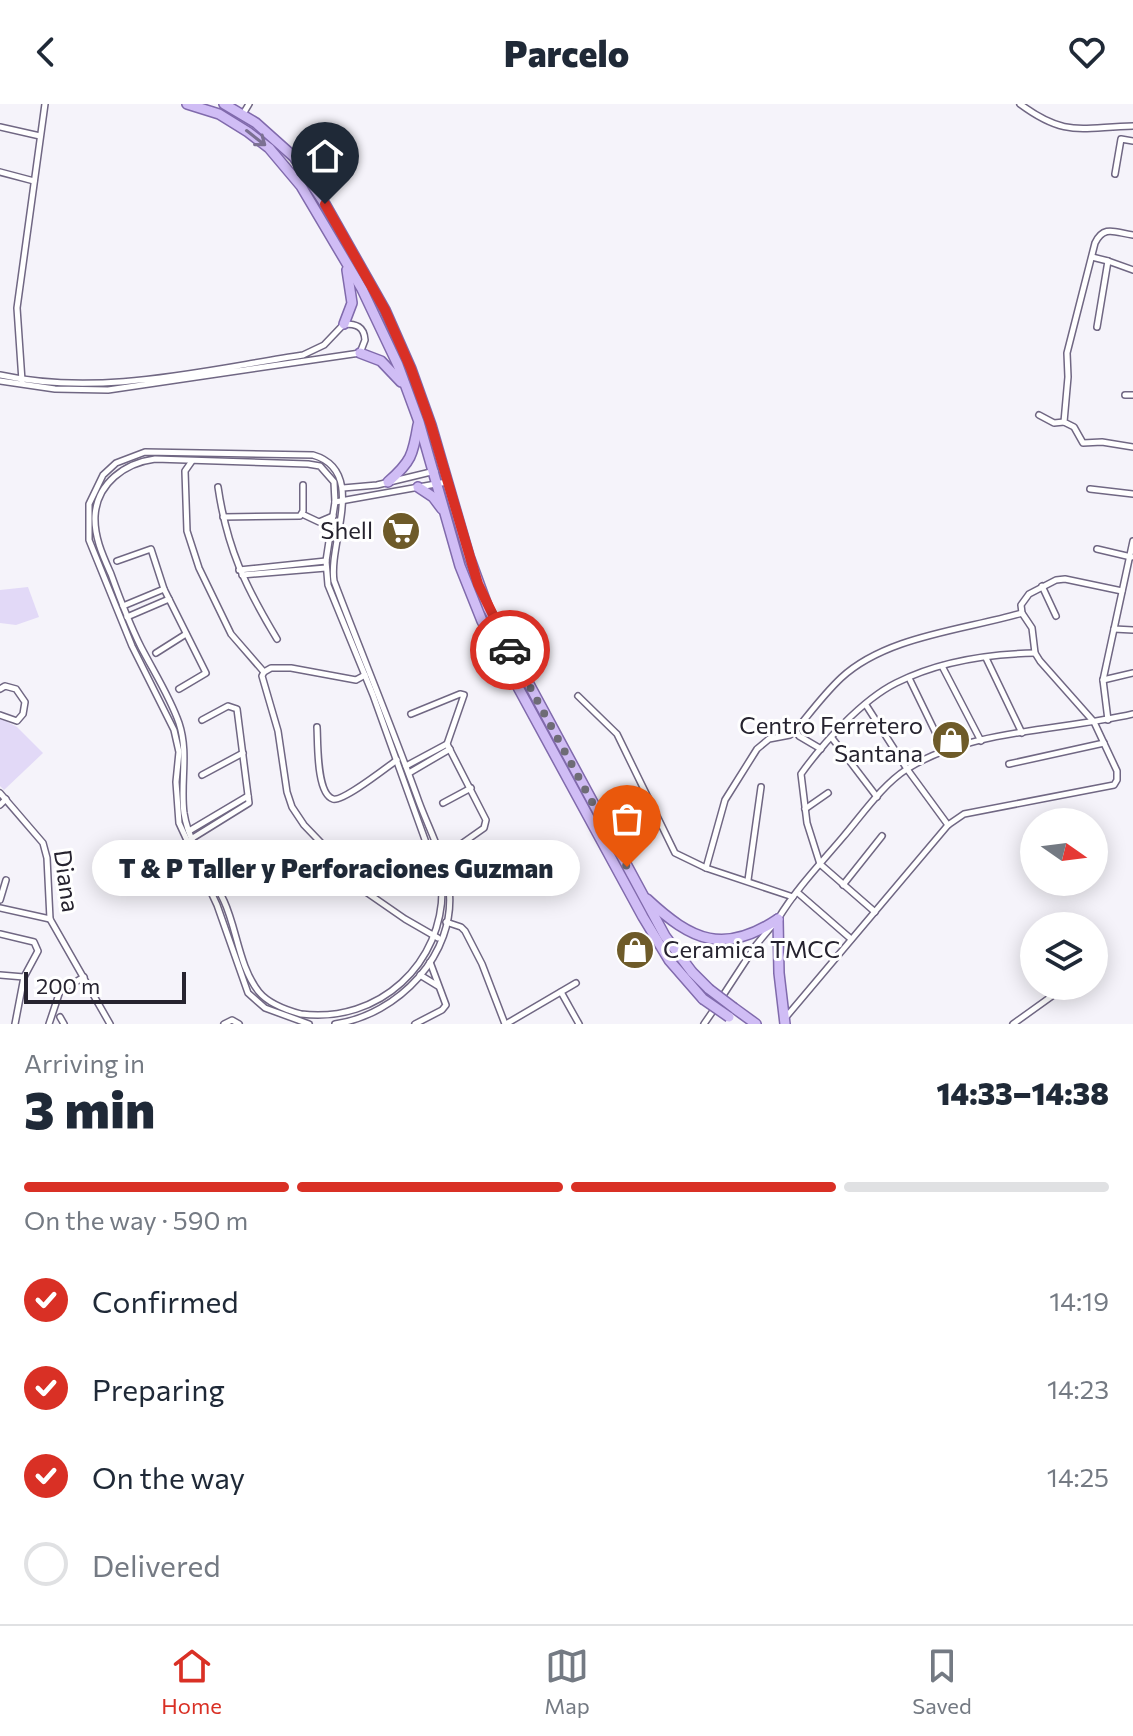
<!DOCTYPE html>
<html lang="en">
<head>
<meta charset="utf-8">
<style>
  body { margin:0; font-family:Commissioner,sans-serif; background:#f6f6f7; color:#1f2937; height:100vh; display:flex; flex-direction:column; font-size:30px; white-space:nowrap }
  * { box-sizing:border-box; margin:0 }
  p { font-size:26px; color:#747a83 }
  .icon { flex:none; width:44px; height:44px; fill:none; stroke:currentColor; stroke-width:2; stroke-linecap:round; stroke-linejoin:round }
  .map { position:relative; height:920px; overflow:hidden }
  .sheet { display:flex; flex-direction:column; background:#fff; flex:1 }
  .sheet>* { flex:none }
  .needle { width:52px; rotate:104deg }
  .controls { position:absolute; left:1020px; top:704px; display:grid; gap:16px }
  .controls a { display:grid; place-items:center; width:88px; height:88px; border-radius:50%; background:#fff; box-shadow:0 4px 20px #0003; font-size:40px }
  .scale { position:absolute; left:24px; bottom:20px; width:162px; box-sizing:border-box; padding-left:8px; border:4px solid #26232f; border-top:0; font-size:22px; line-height:28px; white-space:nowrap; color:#26232f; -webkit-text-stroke:6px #fff; paint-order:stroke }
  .pin { position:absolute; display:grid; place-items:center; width:68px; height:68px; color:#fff; margin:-82px -34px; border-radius:50% 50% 50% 0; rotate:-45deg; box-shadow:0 0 8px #0007 }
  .pin .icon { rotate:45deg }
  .courier { position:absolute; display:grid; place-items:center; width:80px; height:80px; margin:-40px; border:6px solid #d93025; border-radius:50%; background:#fff; color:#222; box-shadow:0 2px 10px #0007 }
  .bubble { position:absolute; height:56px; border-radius:28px; background:#fff; box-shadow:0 4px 20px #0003; font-size:26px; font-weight:800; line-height:56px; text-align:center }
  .head em { font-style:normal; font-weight:800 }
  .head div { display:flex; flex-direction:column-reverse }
  .head { display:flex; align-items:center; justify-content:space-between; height:136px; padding:0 24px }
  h1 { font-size:52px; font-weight:800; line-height:60px }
  .bar { display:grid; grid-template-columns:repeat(4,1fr); gap:12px 8px; align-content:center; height:96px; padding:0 24px }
  .bar i { height:10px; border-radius:6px; background:#e0e1e3 }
  .bar .selected { background:#d93025 }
  .bar p { grid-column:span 4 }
  ol { padding:0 24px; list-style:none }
  li { display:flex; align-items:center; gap:24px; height:88px }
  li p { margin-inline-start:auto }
  li .icon { padding:8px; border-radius:50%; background:#d93025; color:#fff; stroke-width:4 }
  li:last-child { color:#747a83 }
  li i { width:44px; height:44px; border:4px solid #e0e1e3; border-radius:50% }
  header { display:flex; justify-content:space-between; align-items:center; height:104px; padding:0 24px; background:#fff; font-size:36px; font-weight:800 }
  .menu { display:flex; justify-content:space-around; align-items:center; height:112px; border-top:2px solid #e0e1e3; background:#fff; font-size:22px; color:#747a83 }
  .menu a { display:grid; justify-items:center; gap:4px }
  .menu .selected { color:#d93025 }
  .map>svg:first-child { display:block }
  .green { fill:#e2d9f7 }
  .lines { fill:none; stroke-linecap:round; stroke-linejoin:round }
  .street-casing { stroke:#706783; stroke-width:8 }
  .primary-casing { stroke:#806aac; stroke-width:12 }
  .street { stroke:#fff; stroke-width:5 }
  .primary { stroke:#d0bdf5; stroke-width:9 }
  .primary-bridge-casing { stroke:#806aac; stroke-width:12; stroke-linecap:butt }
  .primary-bridge { stroke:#d0bdf5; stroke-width:9 }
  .oneway { stroke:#7b7092 }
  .done { stroke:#6e6c76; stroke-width:8; stroke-dasharray:0 14.4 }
  .route { stroke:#d93025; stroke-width:10 }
  .labels { text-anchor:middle; stroke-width:6; stroke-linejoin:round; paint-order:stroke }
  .poi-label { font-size:24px; fill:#26232f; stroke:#fff; text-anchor:end }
  .street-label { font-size:24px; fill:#26232f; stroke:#fff }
</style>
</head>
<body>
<header><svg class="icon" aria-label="back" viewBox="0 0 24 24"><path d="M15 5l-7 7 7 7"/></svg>Parcelo<svg class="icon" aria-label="heart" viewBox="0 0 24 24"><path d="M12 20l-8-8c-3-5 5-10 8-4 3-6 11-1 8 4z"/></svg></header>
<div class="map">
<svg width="1133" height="920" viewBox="0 0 1133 920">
  <rect width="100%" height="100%" fill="#f5f3fa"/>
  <!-- green -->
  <g class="green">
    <path d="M28,483l11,30 -23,8 -16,-2v-33z"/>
    <path d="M0,614l17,9 26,26 -39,37 -4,-4z"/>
  </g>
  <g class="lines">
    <!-- street casing -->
    <g class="street-casing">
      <g id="street">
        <path d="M1020,0c46,34 61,23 113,22"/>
        <path d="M243,10l6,-10"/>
        <path d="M0,23l40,9"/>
        <path d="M0,68l34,9"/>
        <path d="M1115,70l6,-35 12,2"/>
        <path d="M1133,131c-17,-2 -29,-11 -38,8l-28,110 1,24 -4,45 10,5 9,16 19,-1 31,5"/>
        <path d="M1092,153l16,4 -11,66"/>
        <path d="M1108,157l25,9"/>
        <path d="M0,271c101,22 204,-5 303,-20l21,-10 20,-21c12,0 20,2 21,16l-5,13 -252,37 -53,-1 -55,-8"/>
        <path d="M22,277l-5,-73 28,-204"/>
        <path d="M1125,291h8"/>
        <path d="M1039,311l15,8 10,-1"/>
        <path d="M155,355l153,5 12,2 14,16 1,20 -9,59 2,24 45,110 69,192c2,76 -63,137 -141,127 -15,-4 -32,-10 -42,-22 -20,-25 -22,-63 -35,-91 -13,-28 -35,-56 -40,-88 -4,-30 5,-60 -5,-90 -9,-26 -25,-51 -38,-76 -12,-24 -21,-48 -30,-73 -8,-18 -17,-37 -16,-58 2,-33 30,-53 60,-57z"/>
        <path d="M192,357l-7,10 2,60 12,37 32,66 33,38"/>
        <path d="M218,383c9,61 27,99 59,152"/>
        <path d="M343,384l34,-3 58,-14"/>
        <path d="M1090,385l43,5"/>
        <path d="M335,398l112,-20"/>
        <path d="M302,410l17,8 14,-6"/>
        <path d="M223,413l77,-1 3,-5v-26"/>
        <path d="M1097,445l34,8"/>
        <path d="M117,457l34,-12 13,40 42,84 -27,16"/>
        <path d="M239,466l87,-9"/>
        <path d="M242,471l84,-7"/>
        <path d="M1042,482l14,30"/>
        <path d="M123,502l41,-17"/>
        <path d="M127,513l42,-18"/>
        <path d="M1114,525l19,1"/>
        <path d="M156,549l30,-19"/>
        <path d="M986,554l36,75"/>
        <path d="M942,562l39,75"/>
        <path d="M365,571l-9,5 -65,-12h-20l-7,4 -2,4 16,55 9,61 5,15 12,18 24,25 25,33 52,36 33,19"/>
        <path d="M909,574l36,74"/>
        <path d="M1103,576l30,-7"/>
        <path d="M0,585l5,-3 11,3 9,13 -2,12 -6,7 -17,-6"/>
        <path d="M578,592l39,38 58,119 31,15 87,29"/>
        <path d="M866,601l41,64 41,56"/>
        <path d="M411,610l49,-20 4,1 -17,49 39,76 -2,8 -27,19"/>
        <path d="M1108,616l-5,-40 30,-139"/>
        <path d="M317,623c1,14 -1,67 16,72 10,3 54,-32 64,-39"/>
        <path d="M796,626l3,6 22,13"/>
        <path d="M832,634l45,59"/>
        <path d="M1009,660l95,-21"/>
        <path d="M406,662l41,-22"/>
        <path d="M409,669l41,-24"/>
        <path d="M202,671l41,-22"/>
        <path d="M0,689l43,50 4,15 3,61 60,105"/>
        <path d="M443,699l28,-15"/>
        <path d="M0,701l6,-6"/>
        <path d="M805,705l23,-16"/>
        <path d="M189,727l59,-35"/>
        <path d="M191,735l58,-36 -12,-94 -9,-3 -26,14"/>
        <path d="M706,764l19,-68 32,-51 12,-10 21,-4 6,-5c14,-17 28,-36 45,-52 45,-42 123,-48 181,-65"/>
        <path d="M748,776l13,-93"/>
        <path d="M843,781l39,-49"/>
        <path d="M797,788l54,47"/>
        <path d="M0,796l6,-20"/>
        <path d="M0,804l50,11"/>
        <path d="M875,808l-55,-48 -13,-41 -6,-49c22,-31 61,-74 95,-91 41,-21 93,-29 139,-30"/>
        <path d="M778,815c18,-30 43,-56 65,-82 19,-22 39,-52 64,-68 63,-40 154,-38 226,-55"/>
        <path d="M446,818l15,5 4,4 17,33 23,60"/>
        <path d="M0,830l34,8 4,9 -14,26 -9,47"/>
        <path d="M0,871l24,2"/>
        <path d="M420,871l18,11"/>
        <path d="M561,888l18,32"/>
        <path d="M720,896l36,-55 16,-19"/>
        <path d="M60,913l4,7"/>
        <path d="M786,913l162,-192 16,-11 150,-29 3,-5v-9l-23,-49 -54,-61 -5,-8 -3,-25 -10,-15 -1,-8 8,-11 27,-14 9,-1 57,12"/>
        <path d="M49,920l11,-33 24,-14"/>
        <path d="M224,920l8,-4 7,4"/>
        <path d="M309,920l-44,-16 -17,-15 -31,-88 -38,-82 -3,-41 3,-30 -5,-22 -42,-84 -43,-106v-36l14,-29 13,-12 29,-11 168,3c55,16 15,87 21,126 28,74 58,146 85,221 10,27 26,57 30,86 8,66 -51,127 -114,136"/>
        <path d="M415,920l27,-14 4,-5 -16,-43"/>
        <path d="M506,920l70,-41"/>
        <path d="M704,920l11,-16"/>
        <path d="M1013,920l53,-38"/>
      </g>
    </g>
    <!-- primary casing -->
    <g class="primary-casing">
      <g id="primary">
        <path d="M187,0l32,10 29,18 21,16 32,38 61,103 36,76 21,57 41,144 22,55 161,296 26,43 34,39"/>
        <path d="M224,0l32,19 38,34 31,47 60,106 26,59 20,56 38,131 19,52 177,328 27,36 17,17"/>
        <path d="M344,220l8,-21 -5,-33"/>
        <path d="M360,249l21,8 20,21"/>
        <path d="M388,378c23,-20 25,-27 30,-57"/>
        <path d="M418,383l15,10 9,12"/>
        <path d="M647,795c45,42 77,56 131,20"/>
        <path d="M778,815l1,54 6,51"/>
        <path d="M734,904l22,16"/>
      </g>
    </g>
    <!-- street -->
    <use href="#street" class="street"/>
    <!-- primary -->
    <use href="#primary" class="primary"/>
    <!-- primary-bridge casing -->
    <g class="primary-bridge-casing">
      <g id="primary-bridge">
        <path d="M709,885l25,19"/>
        <path d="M703,895l26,18"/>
      </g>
    </g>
    <!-- primary-bridge -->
    <use href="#primary-bridge" class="primary-bridge"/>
  </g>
  <!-- one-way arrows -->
  <defs><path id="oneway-shaft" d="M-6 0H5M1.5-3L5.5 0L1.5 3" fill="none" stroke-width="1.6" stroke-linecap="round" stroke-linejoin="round" transform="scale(2)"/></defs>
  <use class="oneway" href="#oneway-shaft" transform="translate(256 34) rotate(38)"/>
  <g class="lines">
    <!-- done -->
    <path class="done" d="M510,546l117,217"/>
    <!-- route -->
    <path class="route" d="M325,100l60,106 26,59 20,56 47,159 32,66"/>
  </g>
  <!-- icons -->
  <defs>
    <g id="supermarket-disc" transform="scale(2)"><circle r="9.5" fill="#6e5b29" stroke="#fff"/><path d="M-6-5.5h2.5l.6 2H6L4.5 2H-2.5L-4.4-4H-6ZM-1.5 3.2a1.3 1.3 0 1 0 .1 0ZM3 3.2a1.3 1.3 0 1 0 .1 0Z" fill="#fff"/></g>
    <g id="shop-disc" transform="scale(2)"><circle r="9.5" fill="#6e5b29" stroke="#fff"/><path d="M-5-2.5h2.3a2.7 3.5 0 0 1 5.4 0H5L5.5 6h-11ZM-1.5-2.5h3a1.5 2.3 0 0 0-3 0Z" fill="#fff"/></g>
  </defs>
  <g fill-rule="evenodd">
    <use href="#supermarket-disc" x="401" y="427"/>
    <use href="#shop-disc" x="951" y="636"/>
    <use href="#shop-disc" x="635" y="846"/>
  </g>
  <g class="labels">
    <!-- poi labels -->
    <g class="poi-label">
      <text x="373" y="435">Shell</text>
      <text x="923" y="630">Centro Ferretero<tspan x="923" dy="28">Santana</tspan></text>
      <text x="663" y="854" text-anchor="start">Ceramica TMCC</text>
    </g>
    <!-- street labels -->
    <g class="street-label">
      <text transform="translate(66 777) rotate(82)" y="8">Diana</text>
    </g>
  </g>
</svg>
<div class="controls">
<a><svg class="needle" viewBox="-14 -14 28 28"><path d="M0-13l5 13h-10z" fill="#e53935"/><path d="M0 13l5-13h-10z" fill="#747a83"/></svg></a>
<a><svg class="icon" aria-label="layers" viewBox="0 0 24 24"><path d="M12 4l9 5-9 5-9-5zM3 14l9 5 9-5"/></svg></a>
</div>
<div class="scale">200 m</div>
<div class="pin" style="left:627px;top:763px;background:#ea580c"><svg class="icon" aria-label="bag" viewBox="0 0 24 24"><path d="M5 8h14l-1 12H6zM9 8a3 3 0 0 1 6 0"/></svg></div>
<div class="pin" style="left:325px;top:100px;background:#1f2937"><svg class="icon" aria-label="home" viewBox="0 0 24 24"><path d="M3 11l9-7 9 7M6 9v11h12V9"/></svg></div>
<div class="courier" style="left:510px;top:546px"><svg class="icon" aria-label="car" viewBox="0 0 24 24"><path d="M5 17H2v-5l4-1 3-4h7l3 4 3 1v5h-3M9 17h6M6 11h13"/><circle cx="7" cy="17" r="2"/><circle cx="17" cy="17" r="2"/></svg></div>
<div class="bubble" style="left:92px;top:736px;width:488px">T &amp; P Taller y Perforaciones Guzman</div>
</div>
<section class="sheet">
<div class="head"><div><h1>3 min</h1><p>Arriving in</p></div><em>14:33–14:38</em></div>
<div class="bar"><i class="selected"></i><i class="selected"></i><i class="selected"></i><i></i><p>On the way · 590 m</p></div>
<ol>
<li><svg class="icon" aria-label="check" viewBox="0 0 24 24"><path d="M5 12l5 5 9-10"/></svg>Confirmed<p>14:19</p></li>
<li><svg class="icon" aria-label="check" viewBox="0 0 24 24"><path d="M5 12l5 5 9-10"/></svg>Preparing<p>14:23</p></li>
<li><svg class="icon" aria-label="check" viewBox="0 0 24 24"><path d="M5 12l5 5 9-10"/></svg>On the way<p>14:25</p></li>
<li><i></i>Delivered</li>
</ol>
</section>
<nav class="menu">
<a class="selected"><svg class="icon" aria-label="home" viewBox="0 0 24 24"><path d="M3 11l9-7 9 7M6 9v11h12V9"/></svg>Home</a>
<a><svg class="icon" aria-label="map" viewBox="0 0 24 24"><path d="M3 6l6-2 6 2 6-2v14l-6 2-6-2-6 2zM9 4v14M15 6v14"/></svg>Map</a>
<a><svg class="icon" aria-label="saved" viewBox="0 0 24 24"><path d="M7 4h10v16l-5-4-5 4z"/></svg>Saved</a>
</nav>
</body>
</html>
